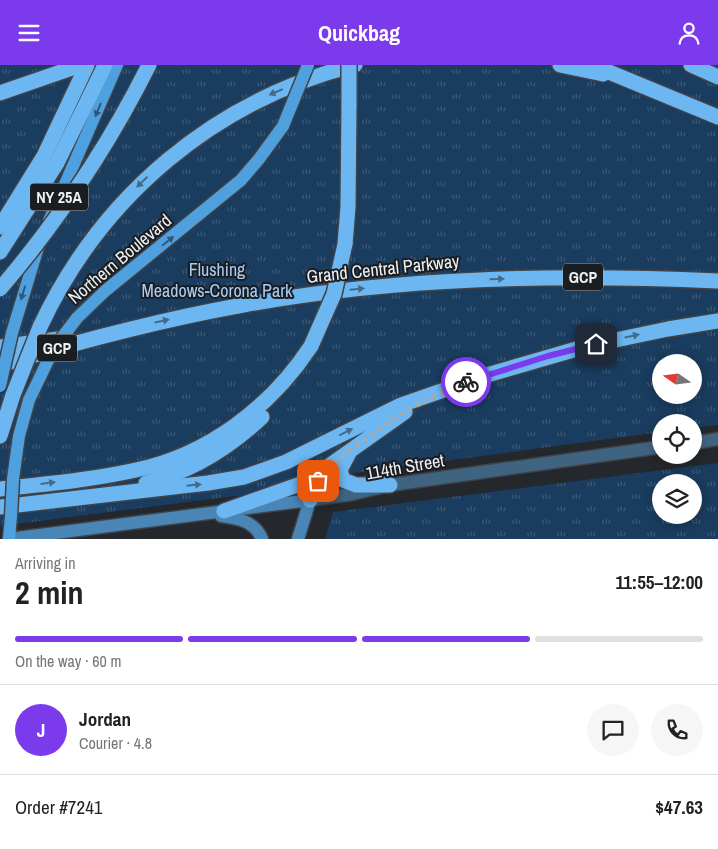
<!DOCTYPE html>
<html lang="en">
<head>
<meta charset="utf-8">
<style>
  body { margin:0; font-family:"Archivo Narrow",sans-serif; background:#f6f6f6; color:#222; height:100vh; display:flex; flex-direction:column; font-size:19px; white-space:nowrap }
  * { box-sizing:border-box; margin:0 }
  p { font-size:16px; color:#767676 }
  .icon { flex:none; width:28px; height:28px; fill:none; stroke:currentColor; stroke-width:2; stroke-linecap:round; stroke-linejoin:round }
  .map { position:relative; height:474px; overflow:hidden }
  .details { display:flex; flex-direction:column; background:#fff; flex:1 }
  .details>* { flex:none }
  .needle { width:32px; rotate:284deg }
  .fabs { position:absolute; left:652px; top:289px; display:grid; gap:10px }
  .fabs a { display:grid; place-items:center; width:50px; height:50px; border-radius:50%; background:#fff; box-shadow:0 2px 12px #0003; font-size:25px }
  .pin { position:absolute; display:grid; place-items:center; width:42px; height:42px; color:#fff; margin:-21px; border-radius:10px; box-shadow:0 2px 8px #0006 }
  .courier { position:absolute; display:grid; place-items:center; width:50px; height:50px; margin:-25px; border:4px solid #7c3aed; border-radius:50%; background:#fff; color:#222; box-shadow:0 1px 6px #0007 }
  .overview em { font-style:normal; font-weight:700 }
  .overview div { display:flex; flex-direction:column-reverse }
  .overview { display:flex; align-items:center; justify-content:space-between; height:85px; padding:0 15px }
  h1 { font-size:32px; font-weight:700; line-height:38px }
  .bar { display:grid; grid-template-columns:repeat(4,1fr); gap:8px 5px; align-content:center; height:60px; padding:0 15px }
  .bar i { height:6px; border-radius:4px; background:#e0e0e0 }
  .bar .current { background:#7c3aed }
  .bar p { grid-column:span 4 }
  .line { display:flex; align-items:center; gap:12px; padding:0 15px; border-top:1px solid #e0e0e0 }
  .line div { flex:1 }
  .round { display:grid; place-items:center; flex:none; width:52px; height:52px; border-radius:26px; background:#f6f6f6 }
  header { display:flex; justify-content:space-between; align-items:center; height:65px; padding:0 15px; background:#7c3aed; color:#fff; font-size:22px; font-weight:700 }
  .map>svg:first-child { display:block }
  .park { fill:url(#park-tufts); fill-rule:evenodd }
  .lines { fill:none; stroke-linecap:round; stroke-linejoin:round }
  .street-casing { stroke:#404347; stroke-width:15 }
  .secondary-casing { stroke:#404347; stroke-width:15 }
  .primary-casing { stroke:#404347; stroke-width:15 }
  .highway-casing { stroke:#404347; stroke-width:18 }
  .street { stroke:#3f6482; stroke-width:12 }
  .secondary { stroke:#4986b6; stroke-width:12 }
  .primary { stroke:#4fa0de; stroke-width:12 }
  .highway { stroke:#6cb7f2; stroke-width:15 }
  .primary-bridge-casing { stroke:#404347; stroke-width:15; stroke-linecap:butt }
  .highway-bridge-casing { stroke:#404347; stroke-width:18; stroke-linecap:butt }
  .primary-bridge { stroke:#4fa0de; stroke-width:12 }
  .highway-bridge { stroke:#6cb7f2; stroke-width:15 }
  .oneway { fill:#436a8a }
  .oneway2 { fill:#325876 }
  .done { stroke:#a7aaad; stroke-width:5; stroke-dasharray:0 9 }
  .route { stroke:#7c3aed; stroke-width:6 }
  .labels { text-anchor:middle; stroke-width:4; stroke-linejoin:round; paint-order:stroke }
  .shield { fill:#1a1d21; stroke:#aeb1b4; stroke-width:1 }
  .shield-label { font-size:16px; font-weight:bold; fill:#eef1f3 }
  .street-label { font-size:18px; fill:#eef1f3; stroke:#1a1d21 }
  .park-label { font-size:18px; fill:#a9cdf5; stroke:#1a1d21 }
</style>
</head>
<body>
<header><svg class="icon" aria-label="menu" viewBox="0 0 24 24"><path d="M4 6h16M4 12h16M4 18h16"/></svg>Quickbag<svg class="icon" aria-label="person" viewBox="0 0 24 24"><circle cx="12" cy="8" r="4"/><path d="M4 21q1-7 8-7t8 7"/></svg></header>
<div class="map">
<svg width="718" height="474" viewBox="0 0 718 474">
  <defs>
    <pattern id="park-tufts" width="24" height="20" patternUnits="userSpaceOnUse" patternTransform="scale(1.25)"><rect width="24" height="20" fill="#1a3c5e"/><path d="M3 7l-1-3M5 7V3M7 7l1-3M15 17l-1-3M17 17v-4M19 17l1-3" fill="none" stroke="#3c5976"/></pattern>
  </defs>
  <rect width="100%" height="100%" fill="#24272b"/>
  <!-- park -->
  <g class="park">
    <path d="M0,0h718v360l-24,3v-5h-33v9l-359,48 -59,15 -243,31zM661,298h33v32h-33z"/>
    <path d="M718,398v76h-393l8,-27zM661,418h33v32h-33z"/>
  </g>
  <g class="lines">
    <!-- street casing -->
    <g class="street-casing">
      <g id="street">
        <path d="M694,378l24,-4"/>
        <path d="M310,435l42,-6 38,-9 271,-38"/>
      </g>
    </g>
    <!-- secondary casing -->
    <g class="secondary-casing">
      <g id="secondary">
        <path d="M221,451c16,2 34,5 41,23"/>
        <path d="M9,474l301,-39 -12,39"/>
      </g>
    </g>
    <!-- primary casing -->
    <g class="primary-casing">
      <g id="primary">
        <path d="M49,156l68,-156"/>
        <path d="M77,253l28,-27 136,-111 18,-21 24,-33"/>
        <path d="M12,268l27,-89"/>
        <path d="M13,414l6,-43 10,-36"/>
        <path d="M9,474l2,-23"/>
      </g>
    </g>
    <!-- highway casing -->
    <g class="highway-casing">
      <g id="highway">
        <path d="M560,0l43,9"/>
        <path d="M592,0l126,52"/>
        <path d="M691,0l27,12"/>
        <path d="M0,28l81,-28"/>
        <path d="M0,162l44,-71 43,-91"/>
        <path d="M345,179l3,-37 1,-102"/>
        <path d="M0,187l57,-89 48,-98"/>
        <path d="M40,262c61,-131 175,-227 315,-262"/>
        <path d="M0,282l65,-9"/>
        <path d="M0,300c80,-24 160,-45 243,-60 157,-28 316,-31 475,-24"/>
        <path d="M0,371l13,-41"/>
        <path d="M349,388l-9,17 3,10 13,5h34"/>
        <path d="M146,418c44,-11 83,-35 116,-66"/>
        <path d="M0,424c45,-5 91,-9 136,-19 72,-15 135,-63 175,-124"/>
        <path d="M310,435l14,-27"/>
        <path d="M0,442l208,-24 36,-6 42,-15 115,-57 86,-30 100,-29 81,-17 50,-8"/>
        <path d="M224,446l82,-29 99,-70"/>
      </g>
    </g>
    <!-- street -->
    <use href="#street" class="street"/>
    <!-- secondary -->
    <use href="#secondary" class="secondary"/>
    <!-- primary -->
    <use href="#primary" class="primary"/>
    <!-- highway -->
    <use href="#highway" class="highway"/>
    <!-- primary-bridge casing -->
    <g class="primary-bridge-casing">
      <g id="primary-bridge">
        <path d="M283,61l25,-61"/>
        <path d="M0,321l12,-53"/>
        <path d="M29,335l25,-52 23,-30"/>
        <path d="M11,451l2,-37"/>
      </g>
    </g>
    <!-- highway-bridge casing -->
    <g class="highway-bridge-casing">
      <g id="highway-bridge">
        <path d="M349,0v40"/>
        <path d="M0,224c58,-68 109,-144 149,-224"/>
        <path d="M311,281l23,-52 11,-50"/>
        <path d="M13,330l27,-68"/>
      </g>
    </g>
    <!-- primary-bridge -->
    <use href="#primary-bridge" class="primary-bridge"/>
    <!-- highway-bridge -->
    <use href="#highway-bridge" class="highway-bridge"/>
  </g>
  <!-- one-way arrows -->
  <defs><path id="oneway-solid" d="M-6-.8H1V-3.2L6.5 0L1 3.2V.8H-6Z" transform="scale(1.25)"/></defs>
  <g class="oneway">
    <use href="#oneway-solid" transform="translate(276 27) rotate(157)"/>
    <use href="#oneway-solid" transform="translate(142 117) rotate(136)"/>
    <use href="#oneway-solid" transform="translate(497 214) rotate(-2)"/>
    <use href="#oneway-solid" transform="translate(357 224) rotate(-5)"/>
    <use href="#oneway-solid" transform="translate(162 256) rotate(-12)"/>
    <use href="#oneway-solid" transform="translate(632 271) rotate(-12)"/>
    <use href="#oneway-solid" transform="translate(346 367) rotate(-27)"/>
    <use href="#oneway-solid" transform="translate(48 418) rotate(-7)"/>
    <use href="#oneway-solid" transform="translate(194 420) rotate(-6)"/>
  </g>
  <g class="oneway2">
    <use href="#oneway-solid" transform="translate(98 45) rotate(113)"/>
    <use href="#oneway-solid" transform="translate(168 176) rotate(-39)"/>
    <use href="#oneway-solid" transform="translate(23 228) rotate(107)"/>
  </g>
  <g class="lines">
    <!-- done -->
    <path class="done" d="M318,416c10,-15 23,-24 37,-34 35,-27 70,-50 111,-65"/>
    <!-- route -->
    <path class="route" d="M466,317l82,-26 48,-12"/>
  </g>
  <g class="labels">
    <!-- shield labels -->
    <g class="shield">
      <rect x="30" y="118.5" width="58" height="27" rx="4"/>
      <rect x="563" y="198.5" width="40" height="27" rx="4"/>
      <rect x="37" y="269.5" width="40" height="27" rx="4"/>
    </g>
    <g class="shield-label">
      <text x="59" y="138">NY 25A</text>
      <text x="583" y="218">GCP</text>
      <text x="57" y="289">GCP</text>
    </g>
    <!-- street labels -->
    <g class="street-label">
      <text transform="translate(120 194) rotate(-40)" y="6">Northern Boulevard</text>
      <text transform="translate(383 204) rotate(-6)" y="6">Grand Central Parkway</text>
      <text transform="translate(405 402) rotate(-10)" y="6">114th Street</text>
    </g>
    <!-- park labels -->
    <g class="park-label">
      <text x="217" y="211">Flushing<tspan x="217" dy="21">Meadows-Corona Park</tspan></text>
    </g>
  </g>
</svg>
<div class="fabs">
<a><svg class="needle" viewBox="-14 -14 28 28"><path d="M0-13l5 13h-10z" fill="#e53935"/><path d="M0 13l5-13h-10z" fill="#767676"/></svg></a>
<a><svg class="icon" aria-label="locate" viewBox="0 0 24 24"><circle cx="12" cy="12" r="6"/><path d="M12 2v4M12 18v4M2 12h4M18 12h4"/></svg></a>
<a><svg class="icon" aria-label="layers" viewBox="0 0 24 24"><path d="M12 4l9 5-9 5-9-5zM3 14l9 5 9-5"/></svg></a>
</div>
<div class="pin" style="left:318px;top:416px;background:#ea580c"><svg class="icon" aria-label="bag" viewBox="0 0 24 24"><path d="M5 8h14l-1 12H6zM9 8a3 3 0 0 1 6 0"/></svg></div>
<div class="pin" style="left:596px;top:279px;background:#1f2937"><svg class="icon" aria-label="home" viewBox="0 0 24 24"><path d="M3 11l9-7 9 7M6 9v11h12V9"/></svg></div>
<div class="courier" style="left:466px;top:317px"><svg class="icon" aria-label="bike" viewBox="0 0 24 24"><circle cx="6" cy="16" r="4"/><circle cx="18" cy="16" r="4"/><path d="M6 16l4-8h5l3 8M10 8l3 8H6M13 5h3"/></svg></div>
</div>
<section class="details">
<div class="overview"><div><h1>2 min</h1><p>Arriving in</p></div><em>11:55–12:00</em></div>
<div class="bar"><i class="current"></i><i class="current"></i><i class="current"></i><i></i><p>On the way · 60 m</p></div>
<div class="line" style="height:90px"><b class="round" style="background:#7c3aed;color:#fff">J</b><div><b>Jordan</b><p>Courier · 4.8</p></div><a class="round"><svg class="icon" aria-label="chat" viewBox="0 0 24 24"><path d="M4 5h16v11H9l-5 4z"/></svg></a><a class="round"><svg class="icon" aria-label="phone" viewBox="0 0 24 24"><path d="M5 4h4l2 5-3 2q2 4 5 5l2-3 5 2v4C11 20 4 13 5 4z"/></svg></a></div>
<div class="line" style="height:65px"><div>Order #7241</div><b>$47.63</b></div>
</section>
</body>
</html>
